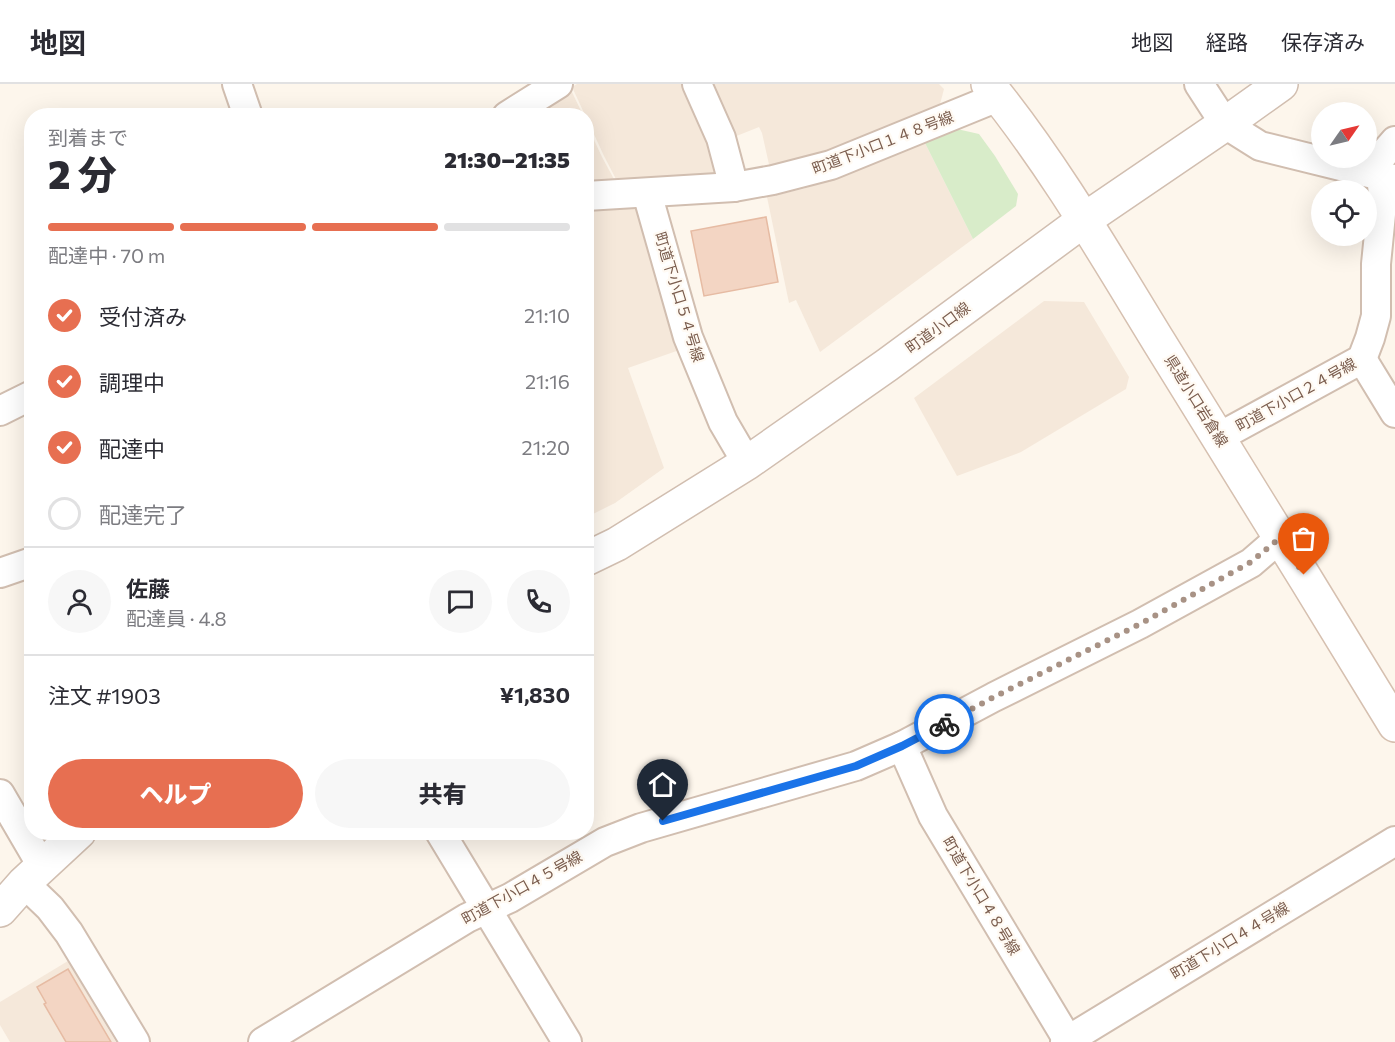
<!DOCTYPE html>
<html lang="ja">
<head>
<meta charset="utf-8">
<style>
  body { margin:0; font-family:Commissioner,"Noto Sans JP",sans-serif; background:#f7f7f7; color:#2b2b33; height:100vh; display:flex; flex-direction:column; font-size:22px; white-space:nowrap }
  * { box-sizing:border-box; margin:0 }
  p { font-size:20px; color:#7c7c81 }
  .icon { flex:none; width:33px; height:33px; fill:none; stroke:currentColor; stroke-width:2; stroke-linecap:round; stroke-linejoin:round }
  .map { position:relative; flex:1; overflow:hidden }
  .panel { position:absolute; left:24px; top:24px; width:570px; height:732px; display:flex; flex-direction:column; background:#fff; border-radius:24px; box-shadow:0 6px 24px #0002 }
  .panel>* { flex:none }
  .needle { width:39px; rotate:56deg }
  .fabs { position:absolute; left:1311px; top:18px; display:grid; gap:12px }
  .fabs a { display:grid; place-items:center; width:66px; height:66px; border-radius:50%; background:#fff; box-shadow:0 6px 24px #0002; font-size:30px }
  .pin { position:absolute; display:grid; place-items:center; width:51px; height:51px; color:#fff; margin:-62px -26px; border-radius:50% 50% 50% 0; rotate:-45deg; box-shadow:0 0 6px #0007 }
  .pin .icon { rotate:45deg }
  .courier { position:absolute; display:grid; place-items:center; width:60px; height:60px; margin:-30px; border:4px solid #1a73e8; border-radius:50%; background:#fff; color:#222; box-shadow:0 2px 8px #0007 }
  .head em { font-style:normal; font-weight:800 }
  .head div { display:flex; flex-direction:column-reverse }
  .head { display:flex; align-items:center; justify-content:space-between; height:102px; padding:0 24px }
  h1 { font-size:39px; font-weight:800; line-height:45px }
  .bar { display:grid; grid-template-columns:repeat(4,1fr); gap:9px 6px; align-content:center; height:72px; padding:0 24px }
  .bar i { height:8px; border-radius:4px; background:#e1e1e2 }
  .bar .current { background:#e76f51 }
  .bar p { grid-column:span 4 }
  .line { display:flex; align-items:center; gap:15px; padding:0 24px; border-top:2px solid #e1e1e2 }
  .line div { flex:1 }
  .round { display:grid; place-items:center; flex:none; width:63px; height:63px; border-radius:32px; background:#f7f7f7 }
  ol { padding:0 24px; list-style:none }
  li { display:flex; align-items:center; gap:18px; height:66px }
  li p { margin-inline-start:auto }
  li .icon { padding:6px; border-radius:50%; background:#e76f51; color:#fff; stroke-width:4 }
  li:last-child { color:#7c7c81 }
  li i { width:33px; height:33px; border:3px solid #e1e1e2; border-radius:50% }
  .button { display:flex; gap:12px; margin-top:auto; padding:12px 24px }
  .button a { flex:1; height:69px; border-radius:36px; background:#e76f51; color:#fff; font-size:24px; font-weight:800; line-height:69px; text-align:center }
  .button a+a { background:#f7f7f7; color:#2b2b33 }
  header { display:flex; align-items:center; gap:36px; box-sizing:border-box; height:84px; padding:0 30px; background:#fff; border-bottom:2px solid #e1e1e2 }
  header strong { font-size:28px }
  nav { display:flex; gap:33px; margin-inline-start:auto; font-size:21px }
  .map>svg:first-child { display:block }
  .residential { fill:#f5e8da }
  .green { fill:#d8ecc9 }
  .building { fill:#f3d5c3; stroke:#e6bba3; stroke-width:1.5 }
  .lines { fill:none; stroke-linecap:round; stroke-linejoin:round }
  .minor-casing { stroke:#d1beb0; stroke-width:32 }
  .tertiary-casing { stroke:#d1beb0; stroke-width:36 }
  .secondary-casing { stroke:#d6c0b0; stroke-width:36 }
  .minor { stroke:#fff; stroke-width:28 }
  .tertiary { stroke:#fff; stroke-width:33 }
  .secondary { stroke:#fff; stroke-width:33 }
  .done { stroke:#a89285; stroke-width:6; stroke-dasharray:0 10.8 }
  .route { stroke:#1a73e8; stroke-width:8 }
  .labels { text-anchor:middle; stroke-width:4.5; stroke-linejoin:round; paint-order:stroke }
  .street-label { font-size:15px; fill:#7a5c4d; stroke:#fffaf3 }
</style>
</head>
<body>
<header>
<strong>地図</strong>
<nav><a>地図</a><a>経路</a><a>保存済み</a></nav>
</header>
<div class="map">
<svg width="1395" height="958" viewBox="0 0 1395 958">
  <rect width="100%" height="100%" fill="#fdf6ec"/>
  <!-- residential -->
  <g class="residential">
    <path d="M577,0h111l32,85 -4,7 -99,5 -13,-25 -17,-37 -1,-3 -1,-1 -13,-28z"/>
    <path d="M706,0h233l5,5 -5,19 -131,51 -38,10 -8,-36 -3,-6 -30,12z"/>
    <path d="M570,4l13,27 -56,1z"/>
    <path d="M586,39l16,34 13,24 -28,2z"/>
    <path d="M925,59l48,96 -153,113 -24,-52 -7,3 -22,-106 36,-8 44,-15z"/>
    <path d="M648,122l40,141 -60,21 36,100 -49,35 -28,14v-307z"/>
    <path d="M1044,217l40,1 45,75 -3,12 -105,63 -64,24 -43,-78z"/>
    <path d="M68,877l48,81h-106l-10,-17v-23z"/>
  </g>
  <!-- green -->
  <path class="green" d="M957,45l22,5 16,22 23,38 -2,12 -43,33 -48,-96z"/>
  <!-- building -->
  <g class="building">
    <path d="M766,133l12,65 -74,14 -13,-65z"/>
    <path d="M68,885l43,73h-45l-22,-38 2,-1 -9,-16z"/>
  </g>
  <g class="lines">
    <!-- minor casing -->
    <g class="minor-casing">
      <g id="minor">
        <path d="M237,0l11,32"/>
        <path d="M697,0l24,54 13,49"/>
        <path d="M1199,0l26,40 35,22 133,33"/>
        <path d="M507,32l51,-32"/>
        <path d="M647,109l41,144 35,85 24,41"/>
        <path d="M586,112l148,-9 39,-7 58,-15 167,-68"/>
        <path d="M1362,275l33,54"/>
        <path d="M0,327l32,-16"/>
        <path d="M1219,353l143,-78 8,-21 6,-22v-52l7,-70 -2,-18 -6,-12 20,-23"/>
        <path d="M0,489l32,-11"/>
        <path d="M902,662l31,70 136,226"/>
        <path d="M0,710l42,72"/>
        <path d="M440,748l127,210"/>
        <path d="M24,799l26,25 19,25 66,109"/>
        <path d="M263,958l204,-124 43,-20 95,-56 36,-14 215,-62 46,-20 92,-49 146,-73 111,-61 30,-26"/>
        <path d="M1065,958l330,-201"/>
      </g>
    </g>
    <!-- tertiary casing -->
    <g class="tertiary-casing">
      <g id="tertiary">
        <path d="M586,475l31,-15 130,-81 140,-98 197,-145 141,-96 56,-40"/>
        <path d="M0,826l24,-27 55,-51"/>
      </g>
    </g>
    <!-- secondary casing -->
    <g class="secondary-casing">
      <path id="secondary" d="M988,0c65,80 117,170 171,258 79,127 158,255 236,383"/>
    </g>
    <!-- minor -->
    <use href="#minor" class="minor"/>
    <!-- tertiary -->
    <use href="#tertiary" class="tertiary"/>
    <!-- secondary -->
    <use href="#secondary" class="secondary"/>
  </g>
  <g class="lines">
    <!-- done -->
    <path class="done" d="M944,640l50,-27 146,-73 111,-62 30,-25 23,38"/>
    <!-- route -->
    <path class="route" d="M663,737l193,-55 46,-20 42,-22"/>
  </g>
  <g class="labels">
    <!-- street labels -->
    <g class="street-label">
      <text transform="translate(883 59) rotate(-21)" y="5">町道下小口１４８号線</text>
      <text transform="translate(679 213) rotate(73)" y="5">町道下小口５４号線</text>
      <text transform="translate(938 244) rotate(-36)" y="5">町道小口線</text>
      <text transform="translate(1296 311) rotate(-29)" y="5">町道下小口２４号線</text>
      <text transform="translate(1196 317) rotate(58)" y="5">県道小口岩倉線</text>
      <text transform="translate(522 804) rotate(-29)" y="5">町道下小口４５号線</text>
      <text transform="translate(981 812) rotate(59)" y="5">町道下小口４８号線</text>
      <text transform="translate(1230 857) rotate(-31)" y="5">町道下小口４４号線</text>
    </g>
  </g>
</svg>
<div class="fabs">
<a><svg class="needle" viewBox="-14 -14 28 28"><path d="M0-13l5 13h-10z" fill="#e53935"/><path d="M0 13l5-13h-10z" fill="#7c7c81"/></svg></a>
<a><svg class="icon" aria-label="locate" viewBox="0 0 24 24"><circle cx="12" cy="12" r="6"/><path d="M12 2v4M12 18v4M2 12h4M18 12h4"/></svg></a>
</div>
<div class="pin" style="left:1304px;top:491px;background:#ea580c"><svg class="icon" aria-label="bag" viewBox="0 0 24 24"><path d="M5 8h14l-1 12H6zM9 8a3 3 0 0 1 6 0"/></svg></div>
<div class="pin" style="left:663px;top:737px;background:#1f2937"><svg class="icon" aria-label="home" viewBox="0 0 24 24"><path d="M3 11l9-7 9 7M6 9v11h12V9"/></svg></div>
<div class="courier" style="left:944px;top:640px"><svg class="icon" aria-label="bike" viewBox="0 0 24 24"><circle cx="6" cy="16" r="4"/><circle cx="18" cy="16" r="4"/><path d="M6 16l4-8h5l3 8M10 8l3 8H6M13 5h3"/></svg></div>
<section class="panel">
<div class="head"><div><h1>2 分</h1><p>到着まで</p></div><em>21:30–21:35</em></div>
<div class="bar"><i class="current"></i><i class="current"></i><i class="current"></i><i></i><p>配達中 · 70 m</p></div>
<ol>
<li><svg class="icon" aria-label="check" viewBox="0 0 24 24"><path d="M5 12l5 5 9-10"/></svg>受付済み<p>21:10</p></li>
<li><svg class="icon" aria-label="check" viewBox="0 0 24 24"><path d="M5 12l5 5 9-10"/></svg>調理中<p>21:16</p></li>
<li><svg class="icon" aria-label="check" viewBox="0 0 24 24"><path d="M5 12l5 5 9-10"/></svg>配達中<p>21:20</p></li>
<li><i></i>配達完了</li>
</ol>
<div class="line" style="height:108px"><a class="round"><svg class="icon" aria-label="person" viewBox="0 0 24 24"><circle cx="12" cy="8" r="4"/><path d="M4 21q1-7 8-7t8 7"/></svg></a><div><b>佐藤</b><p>配達員 · 4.8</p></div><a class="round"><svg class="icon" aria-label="chat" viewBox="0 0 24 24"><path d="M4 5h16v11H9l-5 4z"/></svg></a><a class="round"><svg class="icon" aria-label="phone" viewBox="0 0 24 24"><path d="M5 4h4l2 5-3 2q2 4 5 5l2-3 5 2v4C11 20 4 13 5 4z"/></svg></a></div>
<div class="line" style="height:78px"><div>注文 #1903</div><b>¥1,830</b></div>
<div class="button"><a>ヘルプ</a><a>共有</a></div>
</section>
</div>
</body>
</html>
